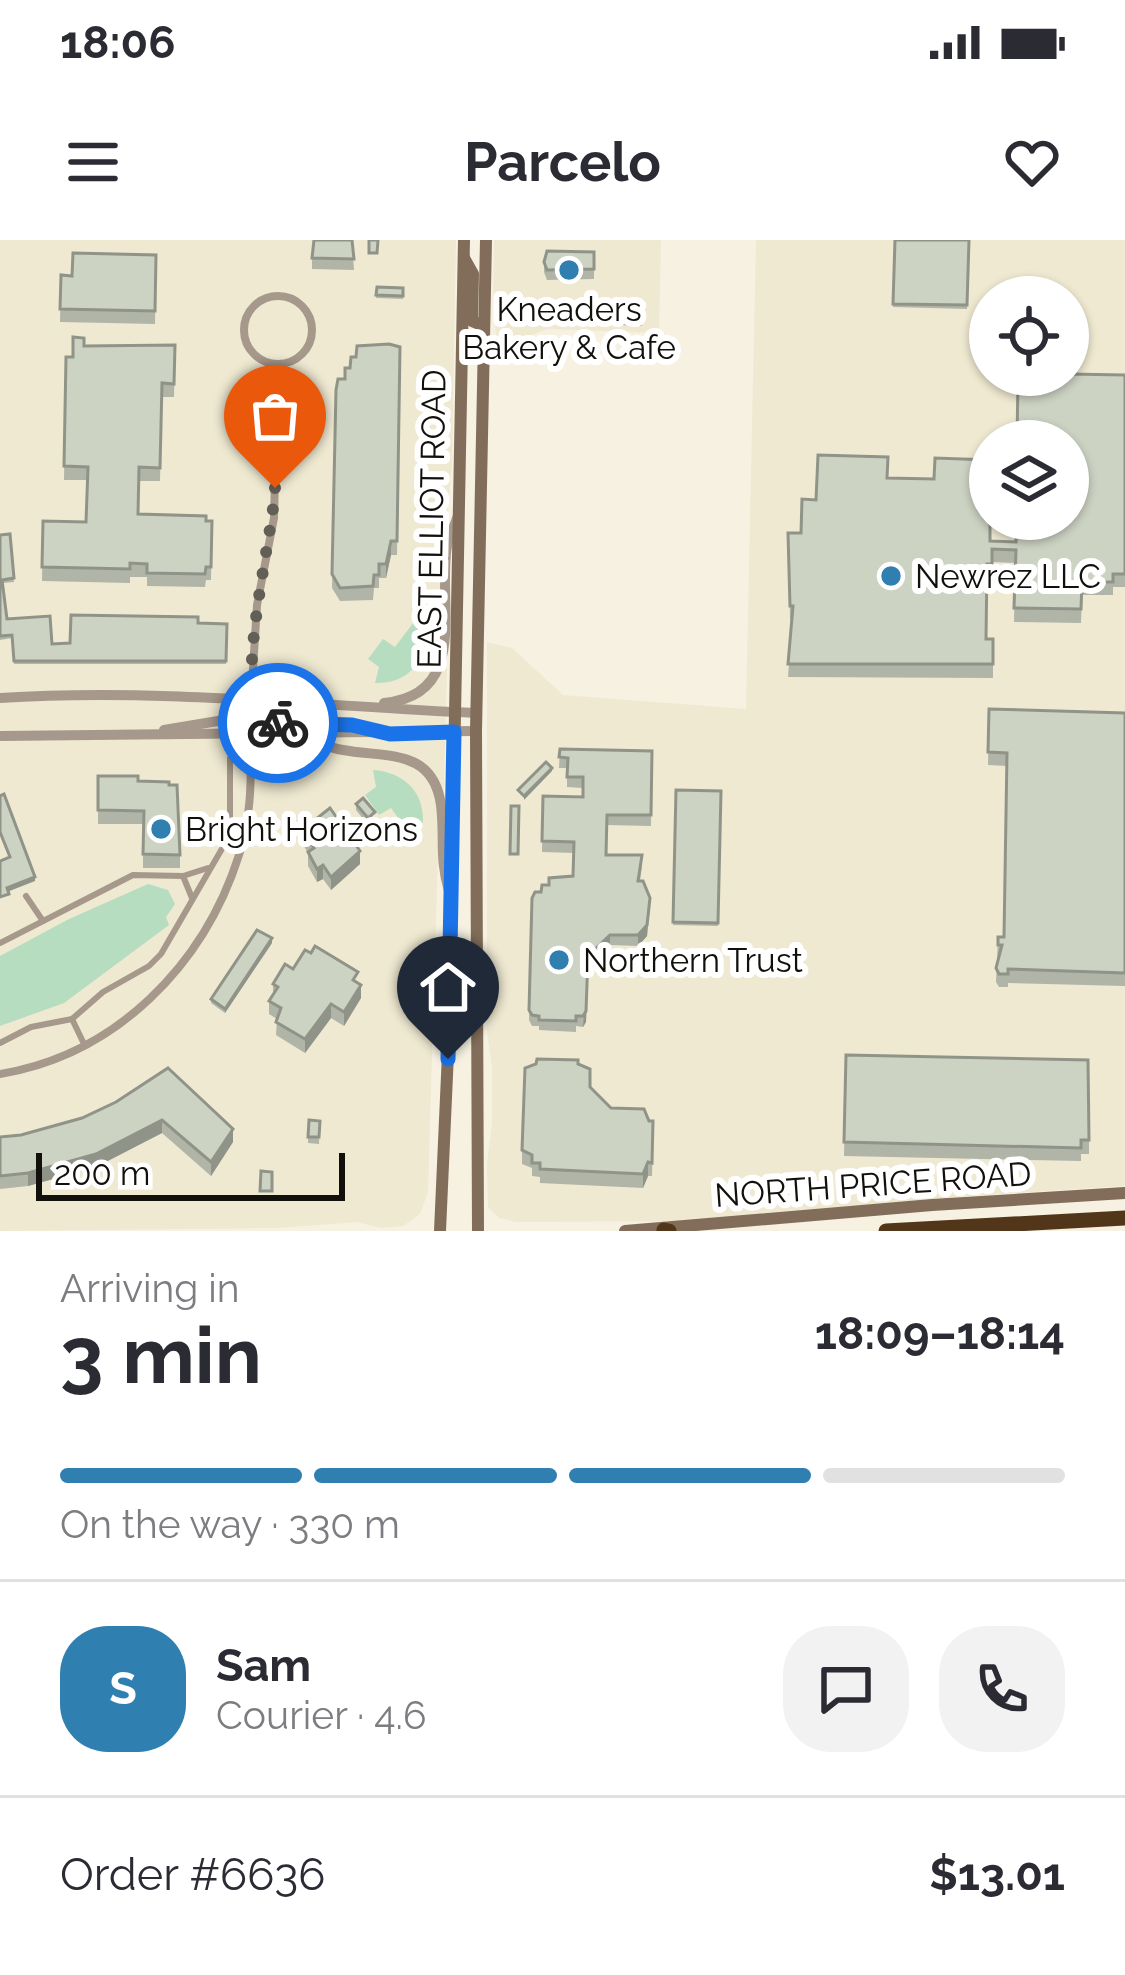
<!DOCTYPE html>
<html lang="en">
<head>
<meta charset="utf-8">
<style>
  body { margin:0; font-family:Raleway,sans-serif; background:#f2f2f3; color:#2b2b33; height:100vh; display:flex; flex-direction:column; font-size:45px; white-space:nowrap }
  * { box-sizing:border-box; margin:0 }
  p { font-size:39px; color:#7c7c81 }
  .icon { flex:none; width:66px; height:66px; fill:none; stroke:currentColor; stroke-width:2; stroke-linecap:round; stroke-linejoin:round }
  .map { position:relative; height:991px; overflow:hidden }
  .drawer { display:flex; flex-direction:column; background:#fff; flex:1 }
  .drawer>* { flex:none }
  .controls { position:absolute; left:969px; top:36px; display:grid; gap:24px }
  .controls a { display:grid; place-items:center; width:120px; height:120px; border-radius:50%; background:#fff; box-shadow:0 3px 9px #0004; font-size:60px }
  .scale { position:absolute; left:36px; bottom:30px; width:309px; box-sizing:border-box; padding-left:12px; border:6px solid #12100b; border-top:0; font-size:33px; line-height:42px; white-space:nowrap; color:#12100b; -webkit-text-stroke:9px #fff; paint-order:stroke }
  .pin { position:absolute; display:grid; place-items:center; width:102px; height:102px; color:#fff; margin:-123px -51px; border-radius:50% 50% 50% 0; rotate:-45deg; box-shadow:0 0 12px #0007 }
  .pin .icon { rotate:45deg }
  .courier { position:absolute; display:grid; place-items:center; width:120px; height:120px; margin:-60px; border:9px solid #1a73e8; border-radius:50%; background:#fff; color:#222; box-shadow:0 3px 15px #0007 }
  .headline em { font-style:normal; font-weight:700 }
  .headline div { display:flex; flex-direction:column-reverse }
  .headline { display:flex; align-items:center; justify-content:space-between; height:204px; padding:0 60px }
  h1 { font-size:78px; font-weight:700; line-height:90px }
  .bar { display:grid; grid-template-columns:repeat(4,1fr); gap:18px 12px; align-content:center; height:144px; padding:0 60px }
  .bar i { height:15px; border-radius:9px; background:#e1e1e2 }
  .bar .active { background:#307fb1 }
  .bar p { grid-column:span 4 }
  .line { display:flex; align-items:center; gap:30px; padding:0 60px; border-top:3px solid #e1e1e2 }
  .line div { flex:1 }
  .round { display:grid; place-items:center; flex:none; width:126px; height:126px; border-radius:48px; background:#f2f2f3 }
  .status { display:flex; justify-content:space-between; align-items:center; height:84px; padding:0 60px; background:#fff; direction:ltr }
  .status svg { height:33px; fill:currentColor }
  header { display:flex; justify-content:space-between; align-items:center; height:156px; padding:0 60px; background:#fff; font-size:54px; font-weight:700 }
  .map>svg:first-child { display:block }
  .built { fill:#efe9d1; fill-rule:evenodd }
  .water { fill:#b6ddc0 }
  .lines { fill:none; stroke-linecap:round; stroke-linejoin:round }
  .pedestrian { stroke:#a6988b; stroke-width:6 }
  .minor { stroke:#a6988b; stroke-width:8 }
  .tertiary { stroke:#a6988b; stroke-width:10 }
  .secondary { stroke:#826d5a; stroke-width:12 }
  .motorway { stroke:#51361a; stroke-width:15 }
  .wall { fill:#b0b5a8 }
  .shaded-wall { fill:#909488 }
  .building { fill:#cdd3c3; stroke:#909488; stroke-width:3 }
  .done { stroke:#625f56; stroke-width:12; stroke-dasharray:0 21.6 }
  .route { stroke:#1a73e8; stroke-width:15 }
  .poi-dot { fill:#307fb1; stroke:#fff; stroke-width:4.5 }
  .labels { text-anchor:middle; stroke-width:12; stroke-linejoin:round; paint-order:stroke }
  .poi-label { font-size:33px; fill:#12100b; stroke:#fff; text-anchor:start }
  .street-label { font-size:33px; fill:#12100b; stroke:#fff }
</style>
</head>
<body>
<div class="status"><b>18:06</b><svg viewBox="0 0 49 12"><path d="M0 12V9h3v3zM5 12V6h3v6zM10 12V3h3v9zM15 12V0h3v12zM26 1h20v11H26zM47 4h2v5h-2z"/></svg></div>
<header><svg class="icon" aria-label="menu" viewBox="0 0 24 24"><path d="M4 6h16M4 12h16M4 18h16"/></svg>Parcelo<svg class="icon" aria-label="heart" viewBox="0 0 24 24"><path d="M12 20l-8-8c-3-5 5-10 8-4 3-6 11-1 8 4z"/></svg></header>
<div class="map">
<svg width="1125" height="991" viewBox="0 0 1125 991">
  <rect width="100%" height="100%" fill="#f6f1e1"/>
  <!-- built -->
  <g class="built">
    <path d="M0,0h456l-4,225 -8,79 -2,95 5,31 -3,115 -5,31 -11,376 -8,22 -17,12 -22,2 -24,-6 -79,6 -278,3z"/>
    <path d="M494,0h167l-2,93 -112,-4 -26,10 -24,-1 -4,-22z"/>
    <path d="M756,0h369v946l-184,12 -242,23 -183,1 -17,-4 -11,-11 -1,-44 5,-40v-56l-5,-35v-390l25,6 51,47 183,14zM990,57h78v78h-78zM990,201h78v78h-78z"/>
  </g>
  <!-- water -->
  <g class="water">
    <path d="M417,378l10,20c-5,28 -22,46 -52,45l4,-16 -11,-8 15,-20 12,8z"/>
    <path d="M373,530c30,2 51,21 50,52l-11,15 -21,-29 -12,7 -14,-20 11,-8z"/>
    <path d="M148,644l20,6 7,14 -9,13 3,8 -105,78 -64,23v-70l69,-37z"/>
  </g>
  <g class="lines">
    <!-- pedestrian -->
    <g class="pedestrian">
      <path d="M183,636l25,-8"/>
      <path d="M26,656l17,25"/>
      <path d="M0,703l133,-68 50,1 9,22"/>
      <path d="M72,779l13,27"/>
      <path d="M0,803l31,-16 41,-8 31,-27 46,-26 12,-12 62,-107 7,-24v-65l21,-22"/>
    </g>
    <!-- minor -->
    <g class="minor">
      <circle cx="278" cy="90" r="34"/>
      <path d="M251,461l6,-96 17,-87 4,-154"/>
      <path d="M0,834c116,-19 204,-109 239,-219 13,-39 12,-79 12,-119"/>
    </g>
    <!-- tertiary -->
    <g class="tertiary">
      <path d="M0,458c158,-10 318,8 476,15"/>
      <path d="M251,461l6,15c32,18 80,6 117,14"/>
      <path d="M384,463c87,-8 53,-101 63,-157 2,-9 7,-19 10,-28"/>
      <path d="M164,490l78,-13 8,-13"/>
      <path d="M0,496l476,-5"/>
      <path d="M306,499c12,3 24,9 37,11 41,8 90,-3 98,55 4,33 -2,52 8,86"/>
    </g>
    <!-- secondary -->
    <g class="secondary">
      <path d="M464,18l9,16 -1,47 12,5"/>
      <path d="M440,991l9,-200 15,-791"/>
      <path d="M478,991l-2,-500 10,-491"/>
      <path d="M625,991l307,-26 193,-12"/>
    </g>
    <!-- motorway -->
    <g class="motorway">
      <path d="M664,990l5,1"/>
      <path d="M886,991l239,-13"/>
    </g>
  </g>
  <!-- wall -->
  <g class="wall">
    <path d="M352,0l2,30 -42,-1v-11z"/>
    <path d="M895,0h74l-2,69 -74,-2z"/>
    <path d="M594,12v27l-47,1 -3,-8v-10z"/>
    <path d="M156,15l-1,69 -95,-2 1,-47 11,1z"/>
    <path d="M377,47l26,1v11l-27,-1z"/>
    <path d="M618,67h24v19l-25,-1z"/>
    <path d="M175,105l-1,52h-12l-2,84h-21l-1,33 74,7 -1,59h-5l-1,7 -58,-1v-9h-17v6l-88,-2 1,-60 43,1 1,-42h-23l2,-123h7l11,-11z"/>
    <path d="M400,107l-3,208h-6l-5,23h-7v10h-5l-1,12 -33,1 -8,-13 4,-198 9,-11 11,-22z"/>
    <path d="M1125,135v212h-12v8h-31l-1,28 -67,-1 1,-59 -23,-1v16h-5l-1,61h7v39l-205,-1 4,-58h-2l-2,-86h13l15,-33 72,-22 102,63 26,1z"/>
    <path d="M10,294l4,48 -11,1 4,36 45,25 18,-1 128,-20 29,1 -1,40h-212l-2,-26 -12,2v-105z"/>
    <path d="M989,469l136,4v273l-117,-3v4h-9l-3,-5 2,-45h6l3,-171 -19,-1z"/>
    <path d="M560,509l92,2 -1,75 -44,-1 -1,30 36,11 -2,15 10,28 -3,27 -9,10 -28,-1 -22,22 -2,55 -3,5 -7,-1v6l-37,-2v-4h-7l-3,-6 3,-122 17,-13 24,-9 1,-23 -32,-1 1,-56 40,1v-9l-16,-1v-19h-8z"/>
    <path d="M98,536l40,5 42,74v13h-37v-44h-45z"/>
    <path d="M676,550l45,1 -3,135 -45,-1z"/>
    <path d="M356,564l19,15 -7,6 -12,-15z"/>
    <path d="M302,590l58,34 -29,26 -8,-11 -6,3 -9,-16v-13l-6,-10z"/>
    <path d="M272,703l-47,70 -14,-10v-4z"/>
    <path d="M293,729l65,13 3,16 -17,28 -13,-8 -26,35 -29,-18 1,-16 -8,-5v-13l4,-7v-10z"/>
    <path d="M846,815l243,85v14h-8v7l-237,-5z"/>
    <path d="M578,824l12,23 21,21 42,27 -1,41h-4l-5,12 -103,-5v-6l-8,-1v-8l-10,-4v-14z"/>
    <path d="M116,862l117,40 -22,34 -49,-43 -66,34 -68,19 -28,3v-52l21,-2 61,-17z"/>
    <path d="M309,880l11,1 -1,23 -11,-1z"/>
  </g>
  <!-- shaded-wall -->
  <g class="shaded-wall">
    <path d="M391,301v14l-5,23v-14z"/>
    <path d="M552,528v3l-28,29v-4z"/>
    <path d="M360,611v13l-29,26v-13z"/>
    <path d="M323,625v14l-6,3v-13z"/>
    <path d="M35,637v4l-28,11v-4z"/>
    <path d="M650,658l-3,38 -9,10v-11z"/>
    <path d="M610,695v10l-22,22 -2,55 -3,5 5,-71z"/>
    <path d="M272,698v5l-47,70v-4z"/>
    <path d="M361,745v13l-17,28v-14z"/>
    <path d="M331,764v14l-26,35v-14z"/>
    <path d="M162,880v13l-66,34 -68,19v-13z"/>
    <path d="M233,889v13l-22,34v-14z"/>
    <path d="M648,922v14l-5,12v-14z"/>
  </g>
  <!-- building -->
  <g class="building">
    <path d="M314,0h38l2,19 -42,-1z"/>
    <path d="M369,0h9l-1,13h-8z"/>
    <path d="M895,0h74l-2,65 -74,-1z"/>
    <path d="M547,11l47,1v17l-47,1 -3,-8z"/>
    <path d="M73,13l83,2 -1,56 -95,-2 1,-34 11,1z"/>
    <path d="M377,47l26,1v8l-27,-1z"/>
    <path d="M618,67h24v12l-25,-1z"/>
    <path d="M73,97l11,1v8l91,-1 -1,39 -12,-1 -2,85 -21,-1 -1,47 68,2v5h6l-1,46h-5l-1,7 -58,-1v-9l-17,-1v6l-88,-2 1,-46 43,1 2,-55 -24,-1 2,-109h7z"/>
    <path d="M389,104l11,3 -3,194h-6l-5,23h-7v11h-5l-1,11 -33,2 -8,-14 4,-184 2,-11h7v-11h5l1,-11h5l1,-11z"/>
    <path d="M1068,134l57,1v199h-12v8h-31l-1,27 -67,-1 2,-58 -24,-1v15h-5l-1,75h7v25h-205l5,-58h-3l-2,-73h13l1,-34 14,1 2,-45 70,2 -1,21 47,1 1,-21 55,2v81l26,1v-23h52v-78h-51l1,-64 3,-2z"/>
    <path d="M10,294l4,44 -12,2 5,39 43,-3 2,28 18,-1 1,-28 127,2v6l29,1 -1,37h-212l-2,-26 -12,1v-101z"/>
    <path d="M989,469l136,4v260l-117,-4v5h-9l-3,-6 6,-23h-4v-8h6l3,-184 -19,-1z"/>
    <path d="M560,509l92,2 -1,64h-44l-1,40h36l-4,26h5l7,17 -3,27 -9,10h-28l-22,21 -2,55 -3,5h-7v5l-37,-1v-4l-7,-1 -3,-5 3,-112 3,-6h6l1,-7h7v-7l24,-2 1,-34 -32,-1 1,-45 40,1v-20h-16l1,-19 -9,-1z"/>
    <path d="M546,522l6,6 -28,28 -6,-6z"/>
    <path d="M98,536h40v5l31,1v3h8l3,70 -37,-1 1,-43 -46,-1z"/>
    <path d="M676,550l45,1 -3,132 -45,-1z"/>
    <path d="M4,554l31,83 -28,11 2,6 -9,3v-36l10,-4 -10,-25v-36z"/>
    <path d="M363,558l12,14 -7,6 -12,-14z"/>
    <path d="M511,566h8l-1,48h-8z"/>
    <path d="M330,568l30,43 -29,26 -8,-12 -6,4 -9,-17 6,-4 -12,-18z"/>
    <path d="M257,690l15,8 -47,71 -14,-10z"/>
    <path d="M315,706l43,26 -5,8 8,5 -17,27 -13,-8 -26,35 -29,-17 5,-14 -12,-7 9,-14 -5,-3 12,-20 8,5 12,-19 6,3z"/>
    <path d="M846,815l242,5 1,80h-8v8l-237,-6z"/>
    <path d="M537,819l41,1v4l12,5v18l21,21 33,1 5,12h4l-1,42 -4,-1 -5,12 -103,-5v-6h-8v-8l-10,-5 3,-82 11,-4z"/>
    <path d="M168,828l65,61 -22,33 -49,-42 -66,34 -68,19 -28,3v-39l21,-2 61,-17 34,-16z"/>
    <path d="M309,880l11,1 -1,16h-11z"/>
    <path d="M261,931l11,1v19h-12z"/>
  </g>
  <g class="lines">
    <!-- done -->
    <path class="done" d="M275,248c-2,47 -41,200 -14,231l17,4"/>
    <!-- route -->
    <path class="route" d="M278,483l74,2 38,9 64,-2 -6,327"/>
  </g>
  <!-- markers -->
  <g class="poi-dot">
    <circle cx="569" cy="30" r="12"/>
    <circle cx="891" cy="336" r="12"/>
    <circle cx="161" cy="589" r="12"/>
    <circle cx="559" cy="720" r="12"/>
  </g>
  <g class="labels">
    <!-- poi labels -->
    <g class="poi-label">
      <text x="569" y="81" text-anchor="middle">Kneaders<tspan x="569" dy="38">Bakery &amp; Cafe</tspan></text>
      <text x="915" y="348">Newrez LLC</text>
      <text x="185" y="601">Bright Horizons</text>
      <text x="583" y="732">Northern Trust</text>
    </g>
    <!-- street labels -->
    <g class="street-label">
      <text transform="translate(431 279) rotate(-89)" y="12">EAST ELLIOT ROAD</text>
      <text transform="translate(873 944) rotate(-4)" y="12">NORTH PRICE ROAD</text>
    </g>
  </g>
</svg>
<div class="controls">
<a><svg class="icon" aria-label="locate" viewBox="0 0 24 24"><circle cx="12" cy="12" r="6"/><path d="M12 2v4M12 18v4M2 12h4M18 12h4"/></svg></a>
<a><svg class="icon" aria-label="layers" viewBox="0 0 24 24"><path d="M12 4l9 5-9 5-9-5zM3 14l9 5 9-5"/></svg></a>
</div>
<div class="scale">200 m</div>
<div class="pin" style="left:275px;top:248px;background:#ea580c"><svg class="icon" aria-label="bag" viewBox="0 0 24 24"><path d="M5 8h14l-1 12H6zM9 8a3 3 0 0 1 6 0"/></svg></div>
<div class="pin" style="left:448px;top:819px;background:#1f2937"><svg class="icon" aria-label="home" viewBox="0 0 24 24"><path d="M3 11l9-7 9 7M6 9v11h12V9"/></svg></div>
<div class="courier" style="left:278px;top:483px"><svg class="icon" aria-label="bike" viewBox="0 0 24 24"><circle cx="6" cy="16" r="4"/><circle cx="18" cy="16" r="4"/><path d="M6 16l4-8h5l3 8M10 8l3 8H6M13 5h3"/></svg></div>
</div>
<section class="drawer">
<div class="headline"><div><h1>3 min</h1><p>Arriving in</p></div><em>18:09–18:14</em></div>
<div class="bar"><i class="active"></i><i class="active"></i><i class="active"></i><i></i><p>On the way · 330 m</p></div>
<div class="line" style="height:216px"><b class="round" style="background:#307fb1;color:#fff">S</b><div><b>Sam</b><p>Courier · 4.6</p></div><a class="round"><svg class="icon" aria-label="chat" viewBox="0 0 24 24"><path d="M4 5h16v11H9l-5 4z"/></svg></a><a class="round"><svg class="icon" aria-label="phone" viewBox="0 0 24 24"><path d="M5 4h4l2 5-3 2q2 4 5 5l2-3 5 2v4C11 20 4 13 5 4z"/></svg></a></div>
<div class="line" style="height:156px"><div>Order #6636</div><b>$13.01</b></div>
</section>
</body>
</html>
